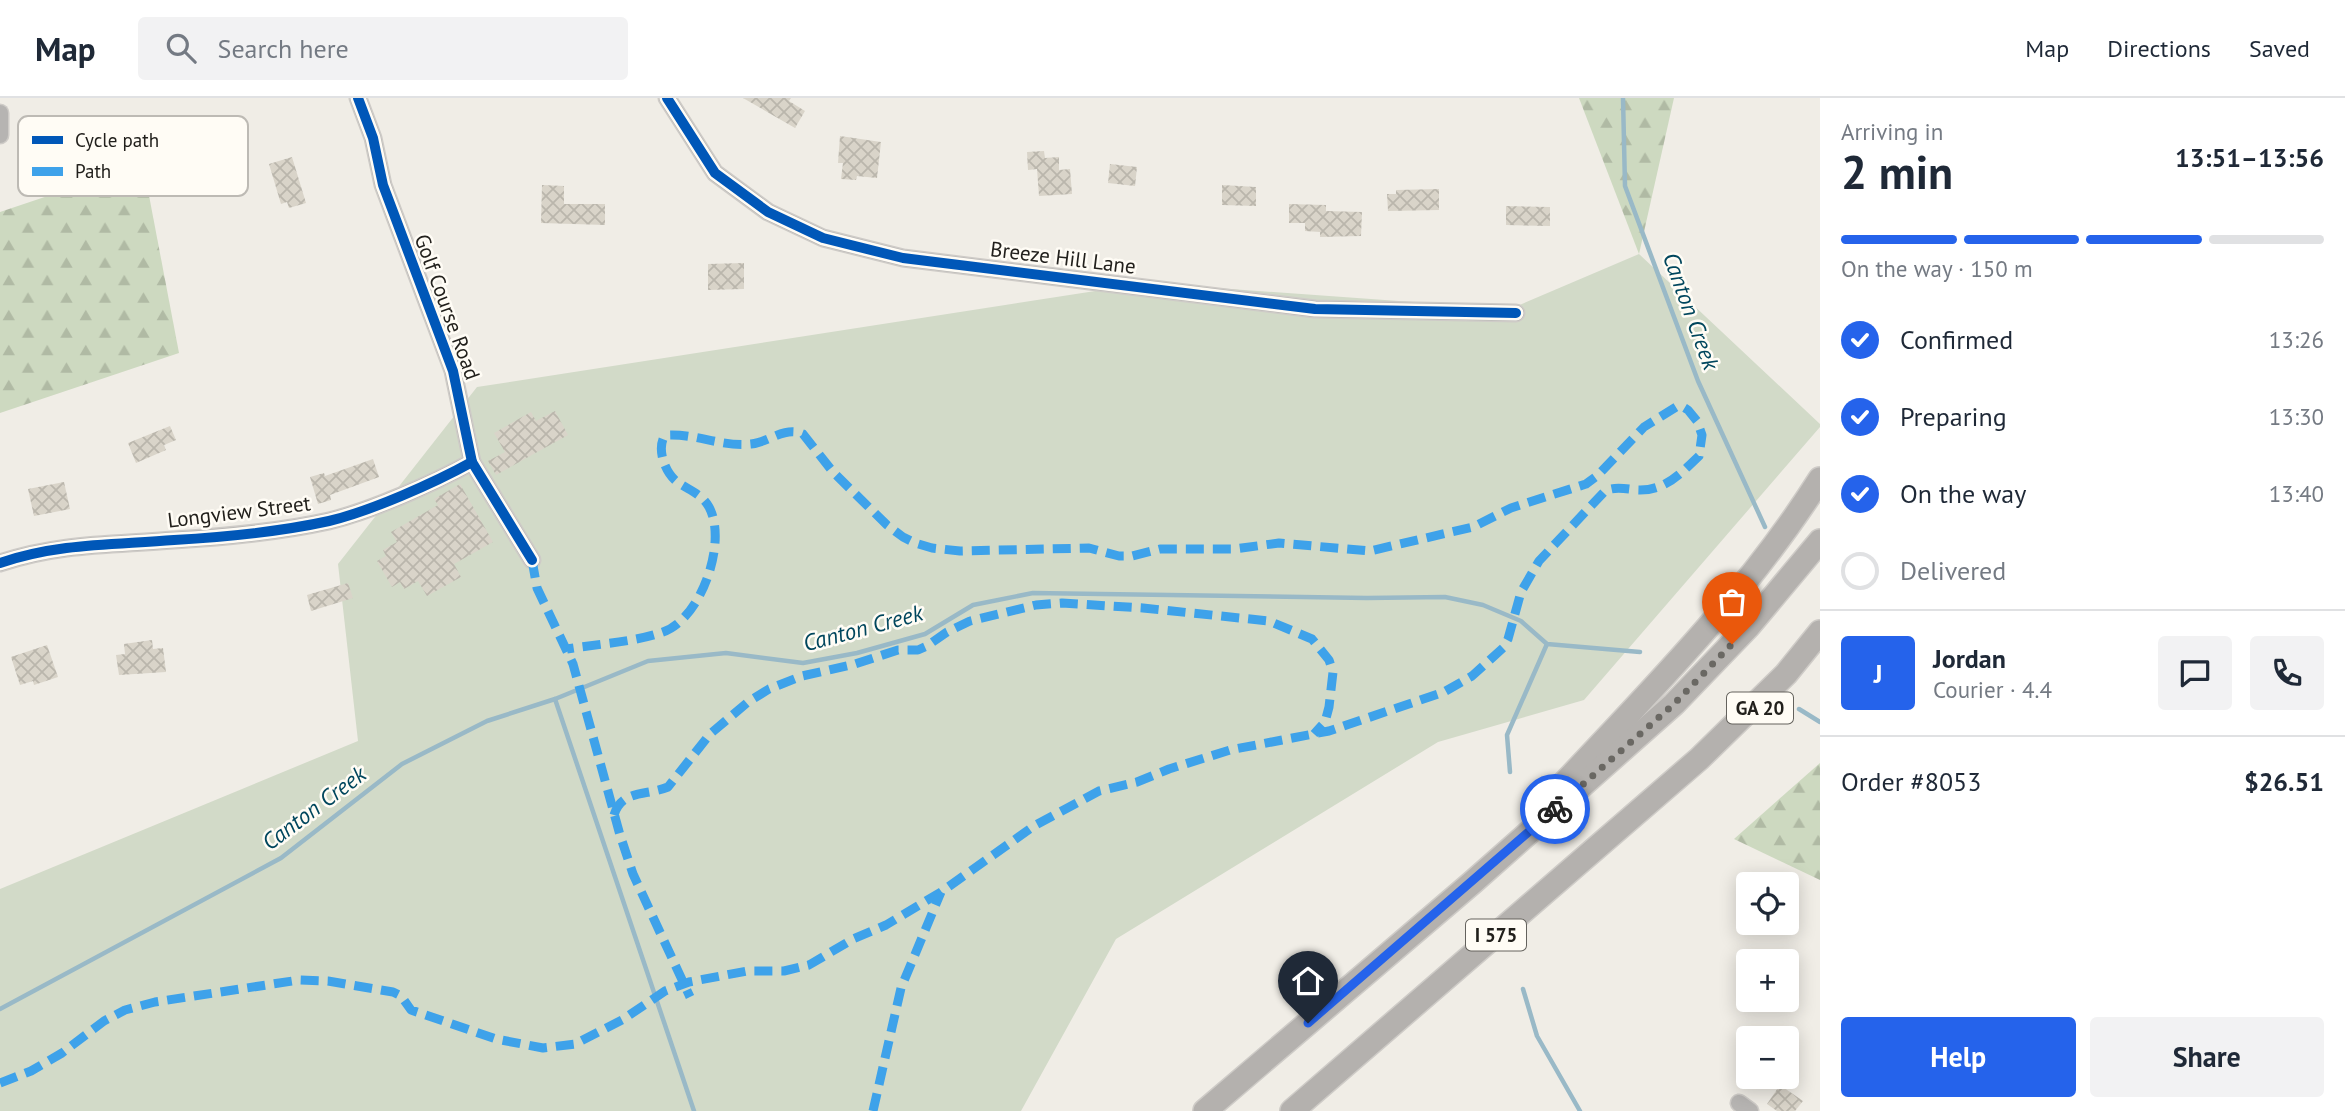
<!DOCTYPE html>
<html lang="en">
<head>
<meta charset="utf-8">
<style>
  body { margin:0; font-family:"PT Sans",sans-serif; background:#f2f2f3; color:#1f2937; height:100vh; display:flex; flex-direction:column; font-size:26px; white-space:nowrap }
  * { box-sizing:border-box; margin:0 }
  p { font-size:23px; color:#747a83 }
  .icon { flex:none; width:38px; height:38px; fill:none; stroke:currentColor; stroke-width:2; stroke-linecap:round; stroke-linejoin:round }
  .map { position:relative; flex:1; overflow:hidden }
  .panel { display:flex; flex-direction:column; background:#fff; width:525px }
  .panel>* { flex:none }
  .fabs { position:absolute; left:1736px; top:774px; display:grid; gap:14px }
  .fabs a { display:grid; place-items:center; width:63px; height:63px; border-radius:7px; background:#fff; box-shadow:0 4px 18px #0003; font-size:35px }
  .pin { position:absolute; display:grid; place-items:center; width:60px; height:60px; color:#fff; margin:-72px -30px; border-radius:50% 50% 50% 0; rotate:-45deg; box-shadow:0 0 7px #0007 }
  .pin .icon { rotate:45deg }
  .courier { position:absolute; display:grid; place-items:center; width:70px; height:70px; margin:-35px; border:5px solid #2563eb; border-radius:50%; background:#fff; color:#222; box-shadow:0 2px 9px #0007 }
  .overview em { font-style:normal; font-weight:600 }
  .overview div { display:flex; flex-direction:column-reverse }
  .overview { display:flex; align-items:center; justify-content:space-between; height:119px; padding:0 21px }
  h1 { font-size:46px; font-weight:600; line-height:52px }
  .bar { display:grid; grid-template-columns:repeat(4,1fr); gap:10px 7px; align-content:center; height:84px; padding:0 21px }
  .bar i { height:9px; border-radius:5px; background:#e0e1e3 }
  .bar .active { background:#2563eb }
  .bar p { grid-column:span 4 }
  .line { display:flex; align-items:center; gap:18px; padding:0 21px; border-top:2px solid #e0e1e3 }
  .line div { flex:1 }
  .round { display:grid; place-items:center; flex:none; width:74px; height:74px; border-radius:7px; background:#f2f2f3 }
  ol { padding:0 21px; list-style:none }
  li { display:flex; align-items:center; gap:21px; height:77px }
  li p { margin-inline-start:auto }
  li .icon { padding:7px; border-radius:50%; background:#2563eb; color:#fff; stroke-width:4 }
  li:last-child { color:#747a83 }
  li i { width:38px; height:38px; border:4px solid #e0e1e3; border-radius:50% }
  .cta { display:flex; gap:14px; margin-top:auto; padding:14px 21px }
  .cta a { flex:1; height:80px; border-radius:7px; background:#2563eb; color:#fff; font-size:28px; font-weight:600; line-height:80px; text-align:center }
  .cta a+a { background:#f2f2f3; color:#1f2937 }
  header { display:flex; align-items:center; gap:42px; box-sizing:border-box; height:98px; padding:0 35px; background:#fff; border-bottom:2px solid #e0e1e3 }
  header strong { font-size:33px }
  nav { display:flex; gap:38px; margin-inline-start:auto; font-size:24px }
  .search { width:490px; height:63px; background:#f2f2f3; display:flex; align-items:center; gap:18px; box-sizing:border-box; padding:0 24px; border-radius:7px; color:#747a83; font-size:26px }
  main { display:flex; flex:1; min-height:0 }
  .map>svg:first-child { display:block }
  .grass { fill:#d2dac8 }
  .forest { fill:url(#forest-firs) }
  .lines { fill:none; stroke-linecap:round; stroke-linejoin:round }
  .stream { stroke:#99b9c7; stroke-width:4.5 }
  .building { fill:url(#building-cross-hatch) }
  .minor-casing { stroke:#cecbc7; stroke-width:19 }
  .highway-casing { stroke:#cecbc7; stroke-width:26 }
  .minor { stroke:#b6b4b2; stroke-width:16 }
  .highway { stroke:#b4b1ae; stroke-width:23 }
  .quiet { stroke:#3ea2ea; stroke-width:9; stroke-dasharray:18 9; stroke-linecap:butt }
  .cycleway-casing { stroke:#fffcf5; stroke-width:15 }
  .cycleway { stroke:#0057b8; stroke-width:10 }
  .done { stroke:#6a6863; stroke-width:7; stroke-dasharray:0 12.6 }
  .route { stroke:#2563eb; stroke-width:9 }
  .labels { text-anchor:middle; stroke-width:5; stroke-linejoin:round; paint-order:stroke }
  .shield { fill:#fffcf5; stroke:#64625d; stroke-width:2 }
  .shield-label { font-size:19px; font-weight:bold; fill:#22201c }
  .street-label { font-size:21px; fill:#22201c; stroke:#fffcf5 }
  .water-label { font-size:23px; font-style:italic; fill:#00465d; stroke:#fffcf5 }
  .key { fill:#fffcf5; stroke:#bdbab4; stroke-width:2 }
  .key-label { font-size:19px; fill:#22201c }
</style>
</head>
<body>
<header>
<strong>Map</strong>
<div class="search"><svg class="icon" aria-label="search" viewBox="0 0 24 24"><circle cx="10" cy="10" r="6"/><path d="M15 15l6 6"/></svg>Search here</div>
<nav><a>Map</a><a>Directions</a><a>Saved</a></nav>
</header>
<main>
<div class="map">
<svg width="1820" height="1013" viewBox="0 0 1820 1013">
  <defs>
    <pattern id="forest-firs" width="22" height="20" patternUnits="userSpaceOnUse" patternTransform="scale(1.75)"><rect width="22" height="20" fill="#cdd9c0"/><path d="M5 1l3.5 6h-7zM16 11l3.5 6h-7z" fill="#b0baa4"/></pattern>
    <pattern id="building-cross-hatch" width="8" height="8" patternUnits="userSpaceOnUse" patternTransform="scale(1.75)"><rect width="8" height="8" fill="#d9d4c9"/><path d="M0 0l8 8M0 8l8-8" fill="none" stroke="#bab6ac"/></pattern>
  </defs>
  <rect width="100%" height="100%" fill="#f0ede6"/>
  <!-- grass -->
  <path class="grass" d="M1639,156l181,170v3l-236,273 -146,42 -322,197 -95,172h-1021v-222l358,-148 -20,-177 139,-177 670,-104 363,26z"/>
  <!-- forest -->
  <g class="forest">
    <path d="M1579,0h95l-35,156z"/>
    <path d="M143,66l36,189 -179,60v-201z"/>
    <path d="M1820,665v117l-86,-41z"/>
  </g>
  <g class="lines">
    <!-- stream -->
    <g class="stream">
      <path d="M1623,0l2,88 73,195 67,146"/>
      <path d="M555,601l139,412"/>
      <path d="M1799,611l21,13"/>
      <path d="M1510,674l-3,-37 40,-91"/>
      <path d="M1523,891l14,47 43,75"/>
      <path d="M0,911l281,-151 121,-94 85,-43 68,-22 93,-38 78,-8 77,10 54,-10 68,-19 48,-29 60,-12 334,5 78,-1 38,8 38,16 26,23 93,8"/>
    </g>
  </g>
  <!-- building -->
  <g class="building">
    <path d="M743,0h48l-2,3 16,10 -10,17z"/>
    <path d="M840,38l41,6 -4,36 -20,-2 -1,4 -15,-1 2,-16h-5z"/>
    <path d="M1044,53l1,7 14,-1v13l11,-1 2,25 -33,2 -2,-27 -9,1 -1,-18z"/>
    <path d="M292,59l14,46 -17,5 -2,-6 -6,2 -12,-40z"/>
    <path d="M1110,66l27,3 -2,19 -27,-3z"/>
    <path d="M542,87l22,1v18h41v21l-64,-2z"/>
    <path d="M1222,87l34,2v19l-34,-1z"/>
    <path d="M1439,91v21l-51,1 -1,-17h9v-4z"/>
    <path d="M1289,106l37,1v6l36,1 -1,24 -41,1v-5l-15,-1v-8h-16z"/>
    <path d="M1506,108l44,1v19l-44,-1z"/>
    <path d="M744,165v26l-36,1v-26z"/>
    <path d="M555,313l13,24 -72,40 -8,-14 17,-9 -11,-19 37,-21 5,9z"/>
    <path d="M170,328l6,14 -12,5 2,5 -30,13 -8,-20z"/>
    <path d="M373,361l6,18 -49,18 1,5 -13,4 -8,-27 14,-4 1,3z"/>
    <path d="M64,384l6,27 -36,7 -6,-27z"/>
    <path d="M460,386l33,58 -39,22 7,13 -34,19 -9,-15 -14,8 -4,-7 -8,5 -15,-26 9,-5 -3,-6 14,-8 -6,-10 47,-27 -4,-6z"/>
    <path d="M348,485l5,15 -42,13 -4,-16z"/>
    <path d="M152,542l1,9 10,-1 3,24 -47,3 -3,-20 9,-1 -1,-10z"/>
    <path d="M47,547l11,32 -24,8 -1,-4 -13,4 -9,-28z"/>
    <path d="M1780,987l23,16 -8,10h-18l-10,-7z"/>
  </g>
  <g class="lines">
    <!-- minor casing -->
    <g class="minor-casing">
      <g id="minor">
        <path d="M358,0l15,40 10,47 70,186 19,91 60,98"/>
        <path d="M667,0l48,75 53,39 55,26 80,20 412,51 201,4"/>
        <path d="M0,15v22"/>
        <path d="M0,465c59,-20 113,-18 174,-23 51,-3 105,-8 155,-19 42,-10 105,-38 143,-59"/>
        <path d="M1739,1005l11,8"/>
      </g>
    </g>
    <!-- highway casing -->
    <g class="highway-casing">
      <g id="highway">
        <path d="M1553,697c94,-101 193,-199 267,-316"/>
        <path d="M1205,1013l268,-229 201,-178 75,-78 71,-85"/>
        <path d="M1292,1013l407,-352 87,-85 34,-42"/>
      </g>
    </g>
    <!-- minor -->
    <use href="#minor" class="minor"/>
    <!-- highway -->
    <use href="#highway" class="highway"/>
    <!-- quiet -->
    <g class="quiet">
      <path d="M532,462l5,28 36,76 47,171 13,39 57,123"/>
      <path d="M614,717c8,-26 33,-19 54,-28l42,-53 38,-32 21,-13 33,-13 53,-12 43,-14h20l9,-4 20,-14 23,-11 66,-16 26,-2 81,5 126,13 43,18 17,21 4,12 -4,35 -4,15 -11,12"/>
      <path d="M0,985l31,-12 31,-18 42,-32 21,-11 30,-8 144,-22 29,1 65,11 8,4 10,14 85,29 47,9 32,-4 47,-24 43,-29 24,-9 58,-11h37l25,-6 44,-26 33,-14 55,-33 93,-66 65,-35 38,-9 32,-13 61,-19 99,-19 115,-39 28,-16 31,-28 5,-9 13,-47 18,-31 66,-70c11,-5 21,-2 33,-1 27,1 42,-16 61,-34l3,-21 -5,-14 -9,-11 -5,-3h-7l-32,20 -47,49 -11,8 -75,24 -38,19 -103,24 -91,-8 -45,6h-74l-28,7h-13l-30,-8 -129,3 -28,-3 -17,-5 -12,-6 -16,-12 -54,-53 -30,-38c-19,-8 -33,8 -52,10 -29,3 -54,-10 -82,-9l-5,2c-7,13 1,35 12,44 12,9 25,12 33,26 19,35 -8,112 -46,125 -28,10 -66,12 -96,17"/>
      <path d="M873,1013l28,-123 40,-96"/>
    </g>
    <!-- cycleway casing -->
    <g class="cycleway-casing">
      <g id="cycleway">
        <path d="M358,0l15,40 10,47 70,186 19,91 60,98"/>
        <path d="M667,0l48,75 53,39 55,26 80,20 412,51 201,4"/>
        <path d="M0,465c59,-20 113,-18 174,-23 51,-3 105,-8 155,-19 42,-10 105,-38 143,-59"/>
      </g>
    </g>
    <!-- cycleway -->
    <use href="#cycleway" class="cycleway"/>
  </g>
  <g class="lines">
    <!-- done -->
    <path class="done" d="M1555,711l119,-105 58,-60"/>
    <!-- route -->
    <path class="route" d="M1308,925l247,-214"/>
  </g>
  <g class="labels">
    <!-- shield labels -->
    <g class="shield">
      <rect x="1727" y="594.5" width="66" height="31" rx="5"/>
      <rect x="1466" y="821.5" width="60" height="31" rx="5"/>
    </g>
    <g class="shield-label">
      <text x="1760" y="617">GA 20</text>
      <text x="1496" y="844">I 575</text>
    </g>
    <!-- street labels -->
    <g class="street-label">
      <text transform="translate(1063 160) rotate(7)" y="7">Breeze Hill Lane</text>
      <text transform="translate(447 209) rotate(70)" y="7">Golf Course Road</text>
      <text transform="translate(239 414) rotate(-7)" y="7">Longview Street</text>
    </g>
    <!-- water labels -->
    <g class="water-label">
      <text transform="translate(1691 213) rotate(70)" y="8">Canton Creek</text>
      <text transform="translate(863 530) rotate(-15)" y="8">Canton Creek</text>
      <text transform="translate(314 710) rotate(-37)" y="8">Canton Creek</text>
    </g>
  </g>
  <!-- legend -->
  <rect x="18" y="18" width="230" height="80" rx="10" class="key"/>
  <rect x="32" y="38" width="31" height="8" fill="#0057b8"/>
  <rect x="32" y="69" width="31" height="9" fill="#3ea2ea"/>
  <g class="key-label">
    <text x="75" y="49">Cycle path</text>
    <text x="75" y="80">Path</text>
  </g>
</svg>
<div class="fabs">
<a><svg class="icon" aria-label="locate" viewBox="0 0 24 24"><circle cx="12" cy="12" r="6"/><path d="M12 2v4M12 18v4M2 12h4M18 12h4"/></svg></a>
<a>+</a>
<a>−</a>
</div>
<div class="pin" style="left:1732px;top:546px;background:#ea580c"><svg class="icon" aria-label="bag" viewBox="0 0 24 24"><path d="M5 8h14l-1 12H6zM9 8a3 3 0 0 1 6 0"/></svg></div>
<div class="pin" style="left:1308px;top:925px;background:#1f2937"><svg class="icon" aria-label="home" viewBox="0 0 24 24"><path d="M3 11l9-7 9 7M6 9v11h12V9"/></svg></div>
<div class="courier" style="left:1555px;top:711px"><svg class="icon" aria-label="bike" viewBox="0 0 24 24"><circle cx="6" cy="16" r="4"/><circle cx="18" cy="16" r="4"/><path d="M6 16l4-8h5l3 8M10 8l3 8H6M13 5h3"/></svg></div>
</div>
<section class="panel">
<div class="overview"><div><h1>2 min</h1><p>Arriving in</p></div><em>13:51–13:56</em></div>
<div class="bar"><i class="active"></i><i class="active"></i><i class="active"></i><i></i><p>On the way · 150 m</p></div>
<ol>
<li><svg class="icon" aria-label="check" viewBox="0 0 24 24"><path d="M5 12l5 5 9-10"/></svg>Confirmed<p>13:26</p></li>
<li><svg class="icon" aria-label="check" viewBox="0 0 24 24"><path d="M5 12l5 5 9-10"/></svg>Preparing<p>13:30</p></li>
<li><svg class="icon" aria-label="check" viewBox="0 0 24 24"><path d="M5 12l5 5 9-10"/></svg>On the way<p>13:40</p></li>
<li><i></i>Delivered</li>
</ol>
<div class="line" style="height:126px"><b class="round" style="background:#2563eb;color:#fff">J</b><div><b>Jordan</b><p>Courier · 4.4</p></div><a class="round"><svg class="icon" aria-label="chat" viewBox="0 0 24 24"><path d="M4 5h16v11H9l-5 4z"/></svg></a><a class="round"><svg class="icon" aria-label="phone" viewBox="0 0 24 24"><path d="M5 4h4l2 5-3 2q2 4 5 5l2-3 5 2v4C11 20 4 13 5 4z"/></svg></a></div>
<div class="line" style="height:91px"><div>Order #8053</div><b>$26.51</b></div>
<div class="cta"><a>Help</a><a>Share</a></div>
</section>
</main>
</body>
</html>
